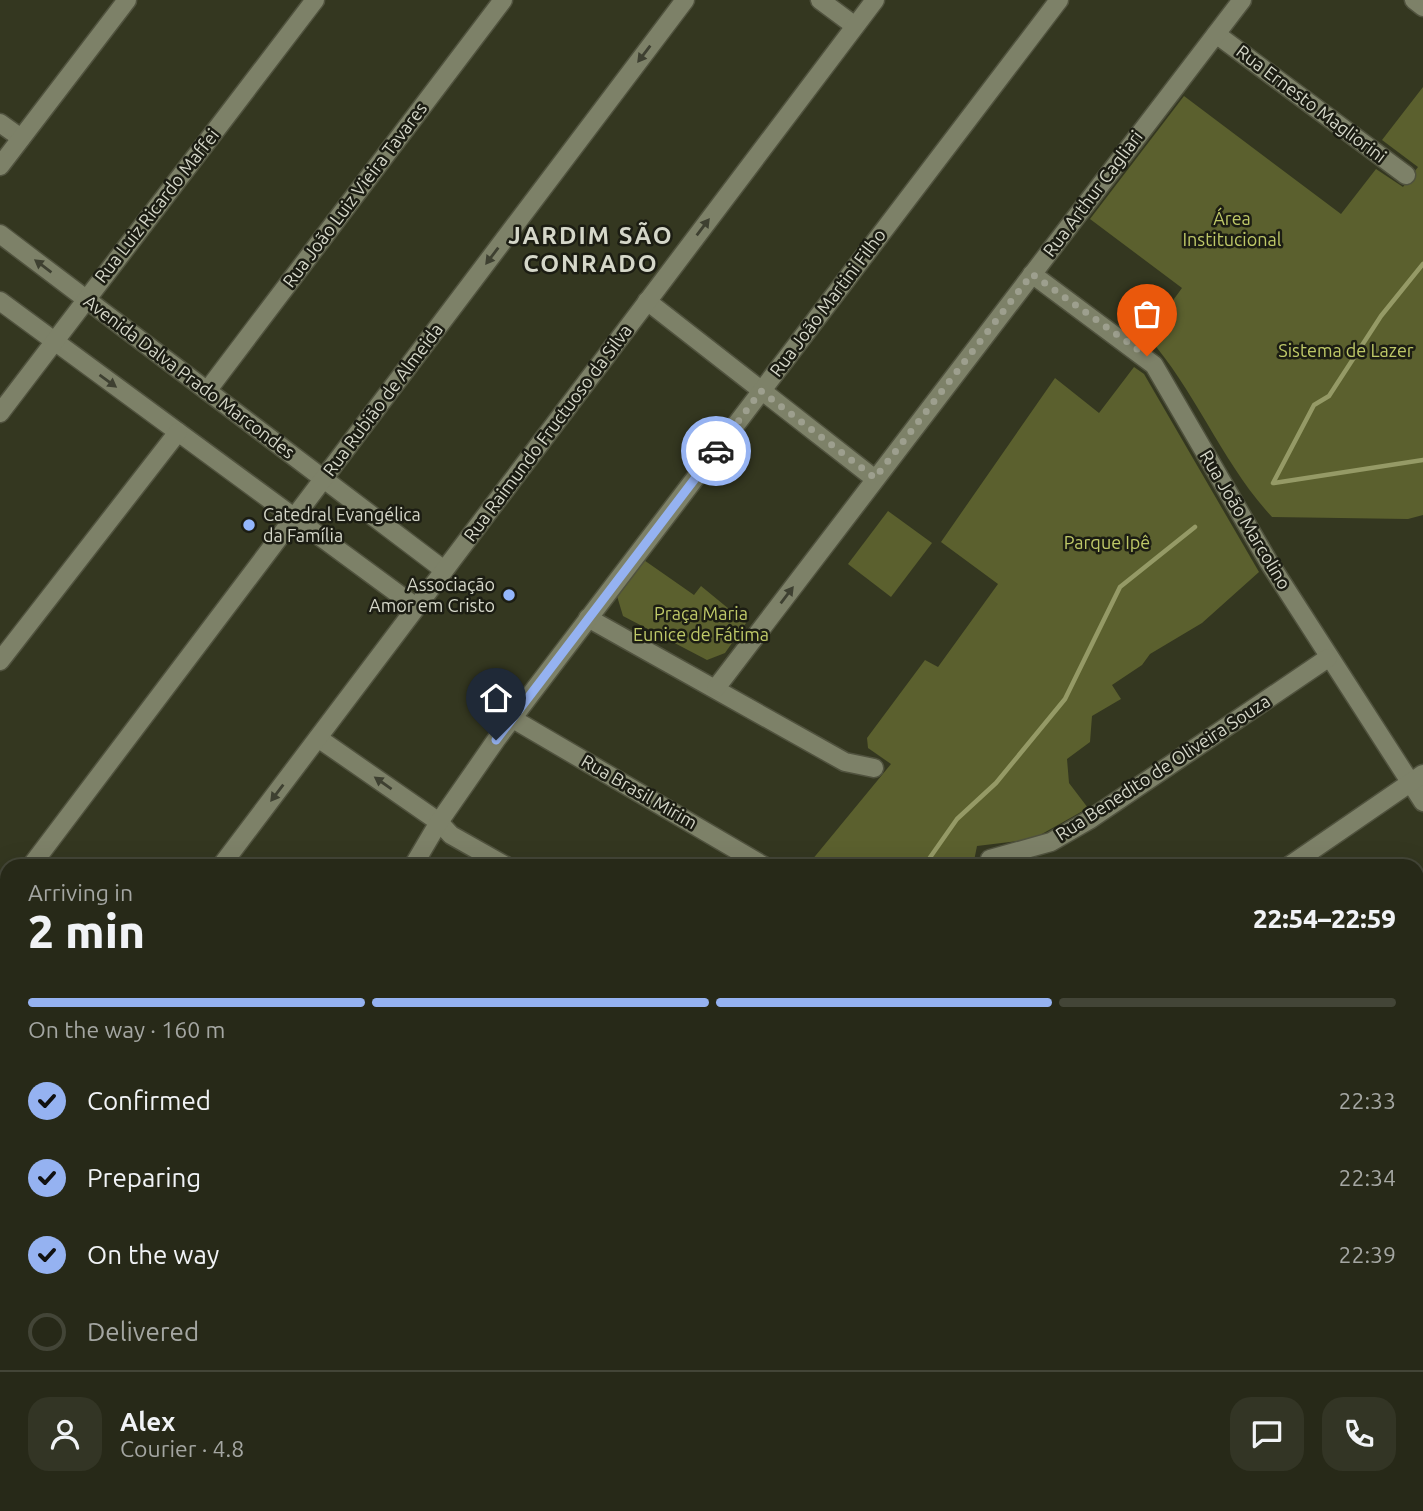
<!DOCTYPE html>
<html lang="en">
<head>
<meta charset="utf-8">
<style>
  body { margin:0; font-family:Ubuntu,sans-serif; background:#333525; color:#f1f3f6; height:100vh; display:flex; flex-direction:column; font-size:26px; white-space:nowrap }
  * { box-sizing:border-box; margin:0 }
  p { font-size:23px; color:#a4a6a2 }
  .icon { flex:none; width:38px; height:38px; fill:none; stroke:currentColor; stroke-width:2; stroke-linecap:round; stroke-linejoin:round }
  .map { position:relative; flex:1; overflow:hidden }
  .sheet { position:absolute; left:0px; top:859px; width:1424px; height:653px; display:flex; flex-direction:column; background:#272918; border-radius:21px 21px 0 0; box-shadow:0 7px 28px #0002,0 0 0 2px #434537 }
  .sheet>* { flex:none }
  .pin { position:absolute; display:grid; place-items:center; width:60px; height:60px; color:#fff; margin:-72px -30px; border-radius:50% 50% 50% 0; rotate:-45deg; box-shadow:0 0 7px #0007 }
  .pin .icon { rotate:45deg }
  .courier { position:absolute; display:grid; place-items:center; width:70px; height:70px; margin:-35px; border:5px solid #95b2f1; border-radius:50%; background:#fff; color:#222; box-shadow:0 2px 9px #0007 }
  .overview em { font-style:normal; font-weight:800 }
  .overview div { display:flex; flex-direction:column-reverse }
  .overview { display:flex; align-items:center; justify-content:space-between; height:119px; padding:0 28px }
  h1 { font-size:46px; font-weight:800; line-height:52px }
  .bar { display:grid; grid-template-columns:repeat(4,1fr); gap:10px 7px; align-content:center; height:84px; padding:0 28px }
  .bar i { height:9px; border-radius:5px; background:#434537 }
  .bar .on { background:#95b2f1 }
  .bar p { grid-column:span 4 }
  .line { display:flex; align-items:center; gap:18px; padding:0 28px; border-top:2px solid #434537 }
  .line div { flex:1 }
  .round { display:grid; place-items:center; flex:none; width:74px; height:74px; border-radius:21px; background:#333525 }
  ol { padding:0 28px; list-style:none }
  li { display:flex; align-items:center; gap:21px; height:77px }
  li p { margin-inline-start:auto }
  li .icon { padding:7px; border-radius:50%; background:#95b2f1; color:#111; stroke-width:4 }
  li:last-child { color:#a4a6a2 }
  li i { width:38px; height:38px; border:4px solid #434537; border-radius:50% }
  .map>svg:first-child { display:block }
  .green { fill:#5b602e }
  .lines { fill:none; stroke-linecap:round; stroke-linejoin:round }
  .stream { stroke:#959a66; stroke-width:4.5 }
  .minor-casing { stroke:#50523e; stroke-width:21 }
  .minor { stroke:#7d8168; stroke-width:18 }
  .oneway { fill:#3e4031 }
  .done { stroke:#9d9f8e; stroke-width:7; stroke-dasharray:0 12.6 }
  .route { stroke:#95b2f1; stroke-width:9 }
  .poi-dot { fill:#94b7fd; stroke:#1c1d13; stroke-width:2.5 }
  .labels { text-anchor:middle; stroke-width:5; stroke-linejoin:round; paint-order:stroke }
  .street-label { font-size:18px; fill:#d5d7c9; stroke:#1c1d13 }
  .park-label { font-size:18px; fill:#bfc968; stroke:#1c1d13 }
  .poi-label { font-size:18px; fill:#d5d7c9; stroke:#1c1d13; text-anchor:start }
  .district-label { font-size:24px; font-weight:bold; letter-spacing:2px; fill:#d5d7c9; stroke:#1c1d13 }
</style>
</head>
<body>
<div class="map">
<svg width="1423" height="1511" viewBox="0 0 1423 1511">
  <rect width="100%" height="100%" fill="#343720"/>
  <!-- green -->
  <g class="green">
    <path d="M1423,87v428l-15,4 -136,-2c-50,-54 -76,-126 -125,-181l35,-48 -92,-69 94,-123 157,118 35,-45 27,18 15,-20 -36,-27z"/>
    <path d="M1134,367l10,7 115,198 -57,51 -52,31 -8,11 -30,20 9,14 -29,17 -2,26 -23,17 2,24 19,25 -55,31 -56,7 -4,20h-166l84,-102 -23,-16 -1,-10 58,-78 13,7 60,-83 -57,-42 114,-164 44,35z"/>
    <path d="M888,511l44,32 -41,54 -43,-33z"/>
    <path d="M641,558l53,37 7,-9 45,37 -21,30 -18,7 -84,-44 -6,-20z"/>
    <path d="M1423,1317v126l-5,-9v-114z"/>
    <path d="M321,1505h146l-2,6h-146z"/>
  </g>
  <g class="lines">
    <!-- stream -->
    <g class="stream">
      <path d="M1273,483l41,-78 15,-9 52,-80 42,-52"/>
      <path d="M1274,483l149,-23"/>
      <path d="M924,866l33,-47 39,-36 69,-84 55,-112 75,-60"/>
      <path d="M386,1511l1,-6"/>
    </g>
    <!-- minor casing -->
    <g class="minor-casing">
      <g id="minor">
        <path d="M820,0l35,26"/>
        <path d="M1414,0l9,7"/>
        <path d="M1216,34l190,141"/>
        <path d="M0,123l21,15"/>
        <path d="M0,166l127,-166"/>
        <path d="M0,234l444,336"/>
        <path d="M1032,274l122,91 114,196 155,241"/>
        <path d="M0,301l416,306"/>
        <path d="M647,301l228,178"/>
        <path d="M207,391l296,-391"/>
        <path d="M0,413l315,-413"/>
        <path d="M588,618l257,144 29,6"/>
        <path d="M0,661l178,-229"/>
        <path d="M716,688l526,-688"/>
        <path d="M513,719l251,147"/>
        <path d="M318,738l121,84 12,13 55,31"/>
        <path d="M990,859l61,-17 38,-22 239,-162"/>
        <path d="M31,866l654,-866"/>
        <path d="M221,866l654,-866"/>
        <path d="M413,866l26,-44 57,-82 563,-740"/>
        <path d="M1289,866l134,-92"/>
        <path d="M0,908l7,-9"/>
        <path d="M1418,954l5,-4"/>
        <path d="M0,1101l7,4"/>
        <path d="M1418,1129l5,-4"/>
        <path d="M0,1274l7,-12"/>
        <path d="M1418,1300l5,-4"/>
        <path d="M1418,1478l5,-3"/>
        <path d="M1160,1505l4,6"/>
        <path d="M35,1511l3,-6"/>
        <path d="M207,1511l4,-6"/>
        <path d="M590,1511l9,-6"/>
        <path d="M851,1511l9,-6"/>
        <path d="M1101,1511l9,-6"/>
        <path d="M1369,1511l9,-6"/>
      </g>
    </g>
    <!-- minor -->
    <use href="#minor" class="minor"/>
  </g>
  <!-- one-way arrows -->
  <defs><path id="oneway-solid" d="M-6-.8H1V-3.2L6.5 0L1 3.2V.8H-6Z" transform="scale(1.75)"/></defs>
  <g class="oneway">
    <use href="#oneway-solid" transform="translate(644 54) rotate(127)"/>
    <use href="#oneway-solid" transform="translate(703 227) rotate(-53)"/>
    <use href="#oneway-solid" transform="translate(492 256) rotate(127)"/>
    <use href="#oneway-solid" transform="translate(43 266) rotate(-143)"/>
    <use href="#oneway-solid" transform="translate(108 381) rotate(36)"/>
    <use href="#oneway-solid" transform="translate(787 595) rotate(-53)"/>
    <use href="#oneway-solid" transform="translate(383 783) rotate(-145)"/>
    <use href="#oneway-solid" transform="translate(277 793) rotate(127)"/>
  </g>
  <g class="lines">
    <!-- done -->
    <path class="done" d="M716,451l45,-60 114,87 157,-204 115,82"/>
    <!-- route -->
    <path class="route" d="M496,740l220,-289"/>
  </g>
  <!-- markers -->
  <g class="poi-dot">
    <circle cx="249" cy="525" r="7"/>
    <circle cx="509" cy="595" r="7"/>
  </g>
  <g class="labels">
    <!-- street labels -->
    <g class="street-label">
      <text transform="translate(1311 104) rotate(37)" y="6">Rua Ernesto Magliorini</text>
      <text transform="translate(1093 194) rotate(-53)" y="6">Rua Arthur Cagliari</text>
      <text transform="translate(355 195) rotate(-53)" y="6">Rua João Luiz Vieira Tavares</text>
      <text transform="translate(157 206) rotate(-52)" y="6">Rua Luiz Ricardo Maffei</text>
      <text transform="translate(828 303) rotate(-53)" y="6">Rua João Martini Filho</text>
      <text transform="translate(189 377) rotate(37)" y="6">Avenida Dalva Prado Marcondes</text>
      <text transform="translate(383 400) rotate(-53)" y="6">Rua Rubião de Almeida</text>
      <text transform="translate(548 433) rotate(-53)" y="6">Rua Raimundo Fructuoso da Silva</text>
      <text transform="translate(1245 520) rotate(59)" y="6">Rua João Marcolino</text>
      <text transform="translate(1163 768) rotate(-33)" y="6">Rua Benedito de Oliveira Souza</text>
      <text transform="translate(639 792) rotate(30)" y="6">Rua Brasil Mirim</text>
    </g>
    <!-- park labels -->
    <g class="park-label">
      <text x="1232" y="225">Área<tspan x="1232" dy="21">Institucional</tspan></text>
      <text x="1346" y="357">Sistema de Lazer</text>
      <text x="1107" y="549">Parque Ipê</text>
      <text x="701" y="620">Praça Maria<tspan x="701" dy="21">Eunice de Fátima</tspan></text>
    </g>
    <!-- poi labels -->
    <g class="poi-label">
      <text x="263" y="521">Catedral Evangélica<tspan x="263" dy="21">da Família</tspan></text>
      <text x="495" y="591" text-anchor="end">Associação<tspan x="495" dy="21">Amor em Cristo</tspan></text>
    </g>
    <!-- district labels -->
    <g class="district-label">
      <text x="591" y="244">JARDIM SÃO<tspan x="591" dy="28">CONRADO</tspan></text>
    </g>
  </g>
</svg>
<div class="pin" style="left:1147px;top:356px;background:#ea580c"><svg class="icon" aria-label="bag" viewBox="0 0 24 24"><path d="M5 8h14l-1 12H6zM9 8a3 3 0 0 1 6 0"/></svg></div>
<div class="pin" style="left:496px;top:740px;background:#1f2937"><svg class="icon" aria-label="home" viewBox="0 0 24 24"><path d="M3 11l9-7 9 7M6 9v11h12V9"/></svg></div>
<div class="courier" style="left:716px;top:451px"><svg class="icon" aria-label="car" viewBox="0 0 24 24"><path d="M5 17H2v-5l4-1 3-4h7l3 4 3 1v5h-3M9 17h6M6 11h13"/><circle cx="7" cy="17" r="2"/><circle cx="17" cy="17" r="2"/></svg></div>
<section class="sheet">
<div class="overview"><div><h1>2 min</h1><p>Arriving in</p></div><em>22:54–22:59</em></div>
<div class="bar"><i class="on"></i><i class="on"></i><i class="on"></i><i></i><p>On the way · 160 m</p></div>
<ol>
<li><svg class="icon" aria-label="check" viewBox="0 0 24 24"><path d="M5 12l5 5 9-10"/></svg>Confirmed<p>22:33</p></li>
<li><svg class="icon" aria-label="check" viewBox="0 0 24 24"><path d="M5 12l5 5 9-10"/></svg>Preparing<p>22:34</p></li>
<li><svg class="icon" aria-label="check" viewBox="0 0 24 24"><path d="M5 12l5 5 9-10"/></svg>On the way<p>22:39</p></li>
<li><i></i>Delivered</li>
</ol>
<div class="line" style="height:126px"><a class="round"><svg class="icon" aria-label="person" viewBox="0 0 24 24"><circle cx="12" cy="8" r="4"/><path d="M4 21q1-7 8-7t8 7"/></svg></a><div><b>Alex</b><p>Courier · 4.8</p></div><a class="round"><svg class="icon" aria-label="chat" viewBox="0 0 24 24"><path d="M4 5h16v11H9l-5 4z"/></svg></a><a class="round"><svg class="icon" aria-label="phone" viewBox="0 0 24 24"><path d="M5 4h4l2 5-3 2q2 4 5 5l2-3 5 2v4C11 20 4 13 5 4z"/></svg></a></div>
</section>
</div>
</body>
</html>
